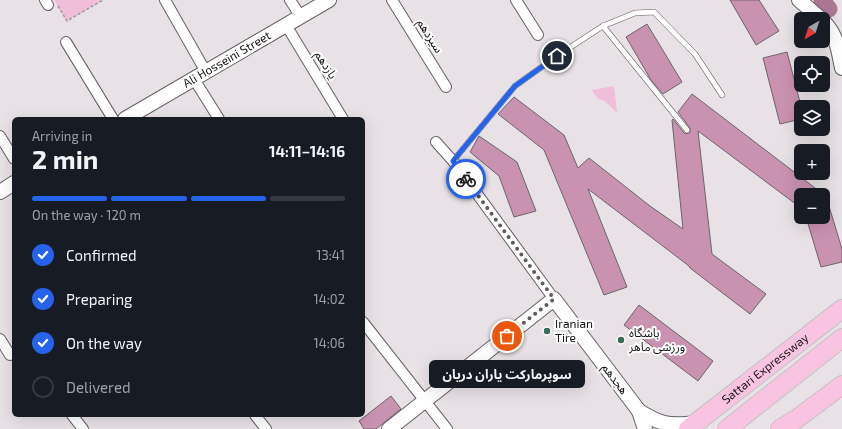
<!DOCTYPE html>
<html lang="en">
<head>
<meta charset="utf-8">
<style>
  body { margin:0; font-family:"Exo 2","Noto Sans Arabic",sans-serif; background:#242831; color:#f1f3f6; height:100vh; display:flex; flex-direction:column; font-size:15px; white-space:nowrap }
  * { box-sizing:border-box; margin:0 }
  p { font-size:13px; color:#9ea1a6 }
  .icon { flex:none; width:22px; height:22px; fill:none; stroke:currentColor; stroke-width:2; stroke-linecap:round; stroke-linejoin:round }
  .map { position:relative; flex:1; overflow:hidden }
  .drawer { position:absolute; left:12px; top:117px; width:353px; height:300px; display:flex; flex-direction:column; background:#171b24; border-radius:6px; box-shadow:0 4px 16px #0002 }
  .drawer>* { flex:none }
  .needle { width:26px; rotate:219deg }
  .buttons { position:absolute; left:794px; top:12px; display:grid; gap:8px }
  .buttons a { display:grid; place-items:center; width:36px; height:36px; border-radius:6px; background:#171b24; box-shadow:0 4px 16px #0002; font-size:20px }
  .pin { position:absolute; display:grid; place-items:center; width:34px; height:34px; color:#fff; margin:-17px; border:2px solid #fff; border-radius:50%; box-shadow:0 1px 4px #0007 }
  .courier { position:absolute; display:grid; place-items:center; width:40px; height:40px; margin:-20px; border:3px solid #2563eb; border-radius:50%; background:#fff; color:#222; box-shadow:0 1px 5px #0007 }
  .bubble { position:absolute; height:28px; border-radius:6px; background:#171b24; box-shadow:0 4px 16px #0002; font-size:13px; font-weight:700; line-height:28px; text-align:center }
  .head em { font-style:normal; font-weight:700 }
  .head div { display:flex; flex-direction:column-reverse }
  .head { display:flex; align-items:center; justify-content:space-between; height:68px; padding:0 20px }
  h1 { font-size:26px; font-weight:700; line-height:30px }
  .bar { display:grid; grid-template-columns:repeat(4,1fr); gap:6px 4px; align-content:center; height:48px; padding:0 20px }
  .bar i { height:5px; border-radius:3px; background:#363941 }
  .bar .current { background:#2563eb }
  .bar p { grid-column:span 4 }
  ol { padding:0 20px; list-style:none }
  li { display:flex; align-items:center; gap:12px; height:44px }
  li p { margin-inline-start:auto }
  li .icon { padding:4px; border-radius:50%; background:#2563eb; color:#fff; stroke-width:4 }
  li:last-child { color:#9ea1a6 }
  li i { width:22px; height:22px; border:2px solid #363941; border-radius:50% }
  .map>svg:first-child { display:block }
  .green { fill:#f0bed9 }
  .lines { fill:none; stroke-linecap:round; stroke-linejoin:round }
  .river { stroke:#ac7795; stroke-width:17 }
  .building { fill:#c992b1; stroke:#6b6568 }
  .lane-casing { stroke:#666164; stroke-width:6 }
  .street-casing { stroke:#666164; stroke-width:12 }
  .secondary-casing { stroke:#666164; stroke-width:16 }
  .highway-casing { stroke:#c2c2c2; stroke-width:20 }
  .path { stroke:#9e999c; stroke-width:1.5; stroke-dasharray:3 2; stroke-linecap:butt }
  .lane { stroke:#fff; stroke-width:5 }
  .street { stroke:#fff; stroke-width:10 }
  .secondary { stroke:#fff; stroke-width:14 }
  .highway { stroke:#f9c4e1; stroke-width:18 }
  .done { stroke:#5f5b5d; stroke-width:4; stroke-dasharray:0 7.2 }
  .route { stroke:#2563eb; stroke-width:5 }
  .poi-dot { fill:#346e56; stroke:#fff; stroke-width:1.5 }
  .labels { text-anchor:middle; stroke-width:4; stroke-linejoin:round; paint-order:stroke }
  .street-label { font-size:12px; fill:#151314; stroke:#fff }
  .poi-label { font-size:12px; fill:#151314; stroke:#fff; text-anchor:start }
</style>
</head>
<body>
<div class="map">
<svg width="842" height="429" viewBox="0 0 842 429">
  <rect width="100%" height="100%" fill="#e8e1e5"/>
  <!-- green -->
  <g class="green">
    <path d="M54,0h49l-36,21z"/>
    <path d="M614,86l3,27 -12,-12 -8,-3 -5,-8z"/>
  </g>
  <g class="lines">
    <!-- river -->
    <path class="river" d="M822,0l7,9"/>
  </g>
  <!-- building -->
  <g class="building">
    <path d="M730,0h29l20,31 -23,14z"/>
    <path d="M647,24l35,58 -19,12 -12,-14 -25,-43z"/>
    <path d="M787,52l14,54v13l-21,5 -17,-66z"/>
    <path d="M692,94l131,100v-1h2l17,56v13l-21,5 -15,-50h17v-22h-22v13l-103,-77 14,123 54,40 -16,20 -60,-46 -1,-2 -101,-77 39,98 -23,8 -60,-145 -46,-36 16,-17 50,38 14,33 11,-10 61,48 33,23 -11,-109 1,-1 12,15 5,-1v-5l-12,-16z"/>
    <path d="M479,136l38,26 19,49 -22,6 -15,-41 -29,-24z"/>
    <path d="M639,305l74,56 -15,20 -74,-56z"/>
    <path d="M391,396l10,13 -25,20h-12l-5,-8z"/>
  </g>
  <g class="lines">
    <!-- lane casing -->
    <g class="lane-casing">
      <g id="lane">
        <path d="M603,26l84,104"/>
        <path d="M453,161l62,-75 42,-30 46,-30 32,-13 19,-1 41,42 27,41"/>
      </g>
    </g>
    <!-- street casing -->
    <g class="street-casing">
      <g id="street">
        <path d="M45,0l3,5"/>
        <path d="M165,0l41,72"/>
        <path d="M290,0l11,17"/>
        <path d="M392,0l54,87"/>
        <path d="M516,0l22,35"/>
        <path d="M286,25l57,94"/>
        <path d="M66,42l47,77"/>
        <path d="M194,79l25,40"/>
        <path d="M0,136l14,23"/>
        <path d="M436,142l17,19 101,138"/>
        <path d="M363,322l84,107"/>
        <path d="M0,339l10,16"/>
        <path d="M72,415l11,14"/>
        <path d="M255,415l11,14"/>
      </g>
    </g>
    <!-- secondary casing -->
    <g class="secondary-casing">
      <g id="secondary">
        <path d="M799,0l22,19"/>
        <path d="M823,21c14,14 15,28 19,47"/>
        <path id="s1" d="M125,119l204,-119"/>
        <path d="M0,192l14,-9"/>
        <path d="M639,411l6,18"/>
        <path d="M389,429l165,-130 85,112c22,14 31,15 57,12"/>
      </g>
    </g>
    <!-- highway casing -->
    <g class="highway-casing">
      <g id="highway">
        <path id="s2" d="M688,429l154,-120"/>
        <path d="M727,429l115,-91"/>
        <path d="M780,429l18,-11 44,-33"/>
      </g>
    </g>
    <!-- path -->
    <path class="path" d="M58,6l9,15 36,-21"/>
    <!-- lane -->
    <use href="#lane" class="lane"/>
    <!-- street -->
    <use href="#street" class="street"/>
    <!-- secondary -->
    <use href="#secondary" class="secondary"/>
    <!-- highway -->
    <use href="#highway" class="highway"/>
  </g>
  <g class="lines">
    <!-- done -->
    <path class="done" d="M466,179l88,120 -47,37"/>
    <!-- route -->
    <path class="route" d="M466,179l-13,-18 62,-75 42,-30"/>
  </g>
  <!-- markers -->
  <g class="poi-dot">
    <circle cx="547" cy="331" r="4"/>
    <circle cx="621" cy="340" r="4"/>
  </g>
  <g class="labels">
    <!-- street labels -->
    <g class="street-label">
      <text transform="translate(430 36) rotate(58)" y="4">سیزدهم</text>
      <text dy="4" stroke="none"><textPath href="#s1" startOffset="118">Ali Hosseini Street</textPath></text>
      <text transform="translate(326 65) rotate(58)" y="4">یازدهم</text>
      <text dy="4" stroke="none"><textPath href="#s2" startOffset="98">Sattari Expressway</textPath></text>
      <text transform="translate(615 379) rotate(53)" y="4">هجدهم</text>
    </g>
    <!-- poi labels -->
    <g class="poi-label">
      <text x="555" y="328">Iranian<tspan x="555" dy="14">Tire</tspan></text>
      <text x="629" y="337">باشگاه<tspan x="629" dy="14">ورزشی ماهر</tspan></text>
    </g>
  </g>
</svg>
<div class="buttons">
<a><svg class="needle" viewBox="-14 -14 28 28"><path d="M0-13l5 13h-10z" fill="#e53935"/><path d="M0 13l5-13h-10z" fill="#9ea1a6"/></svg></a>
<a><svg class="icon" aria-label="locate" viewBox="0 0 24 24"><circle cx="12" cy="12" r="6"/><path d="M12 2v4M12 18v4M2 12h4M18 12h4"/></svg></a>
<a><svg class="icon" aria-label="layers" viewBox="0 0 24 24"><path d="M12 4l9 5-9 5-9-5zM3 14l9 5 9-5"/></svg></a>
<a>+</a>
<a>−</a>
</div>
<div class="pin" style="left:507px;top:336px;background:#ea580c"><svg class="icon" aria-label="bag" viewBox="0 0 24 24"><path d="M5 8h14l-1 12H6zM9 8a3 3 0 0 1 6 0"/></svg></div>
<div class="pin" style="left:557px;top:56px;background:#1f2937"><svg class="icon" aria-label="home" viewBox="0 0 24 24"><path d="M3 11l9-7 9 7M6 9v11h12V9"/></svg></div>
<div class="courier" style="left:466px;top:179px"><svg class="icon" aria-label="bike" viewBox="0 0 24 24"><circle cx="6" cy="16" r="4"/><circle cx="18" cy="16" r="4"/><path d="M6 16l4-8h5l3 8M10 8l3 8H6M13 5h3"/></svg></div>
<div class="bubble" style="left:429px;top:360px;width:156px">سوپرمارکت یاران دریان</div>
<section class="drawer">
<div class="head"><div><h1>2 min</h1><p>Arriving in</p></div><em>14:11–14:16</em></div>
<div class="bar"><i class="current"></i><i class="current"></i><i class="current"></i><i></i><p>On the way · 120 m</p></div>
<ol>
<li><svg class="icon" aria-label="check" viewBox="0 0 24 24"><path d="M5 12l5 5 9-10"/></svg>Confirmed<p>13:41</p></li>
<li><svg class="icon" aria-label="check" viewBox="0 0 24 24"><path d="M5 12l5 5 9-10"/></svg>Preparing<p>14:02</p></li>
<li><svg class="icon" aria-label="check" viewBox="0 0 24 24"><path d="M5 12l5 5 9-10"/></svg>On the way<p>14:06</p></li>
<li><i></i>Delivered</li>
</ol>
</section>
</div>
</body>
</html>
